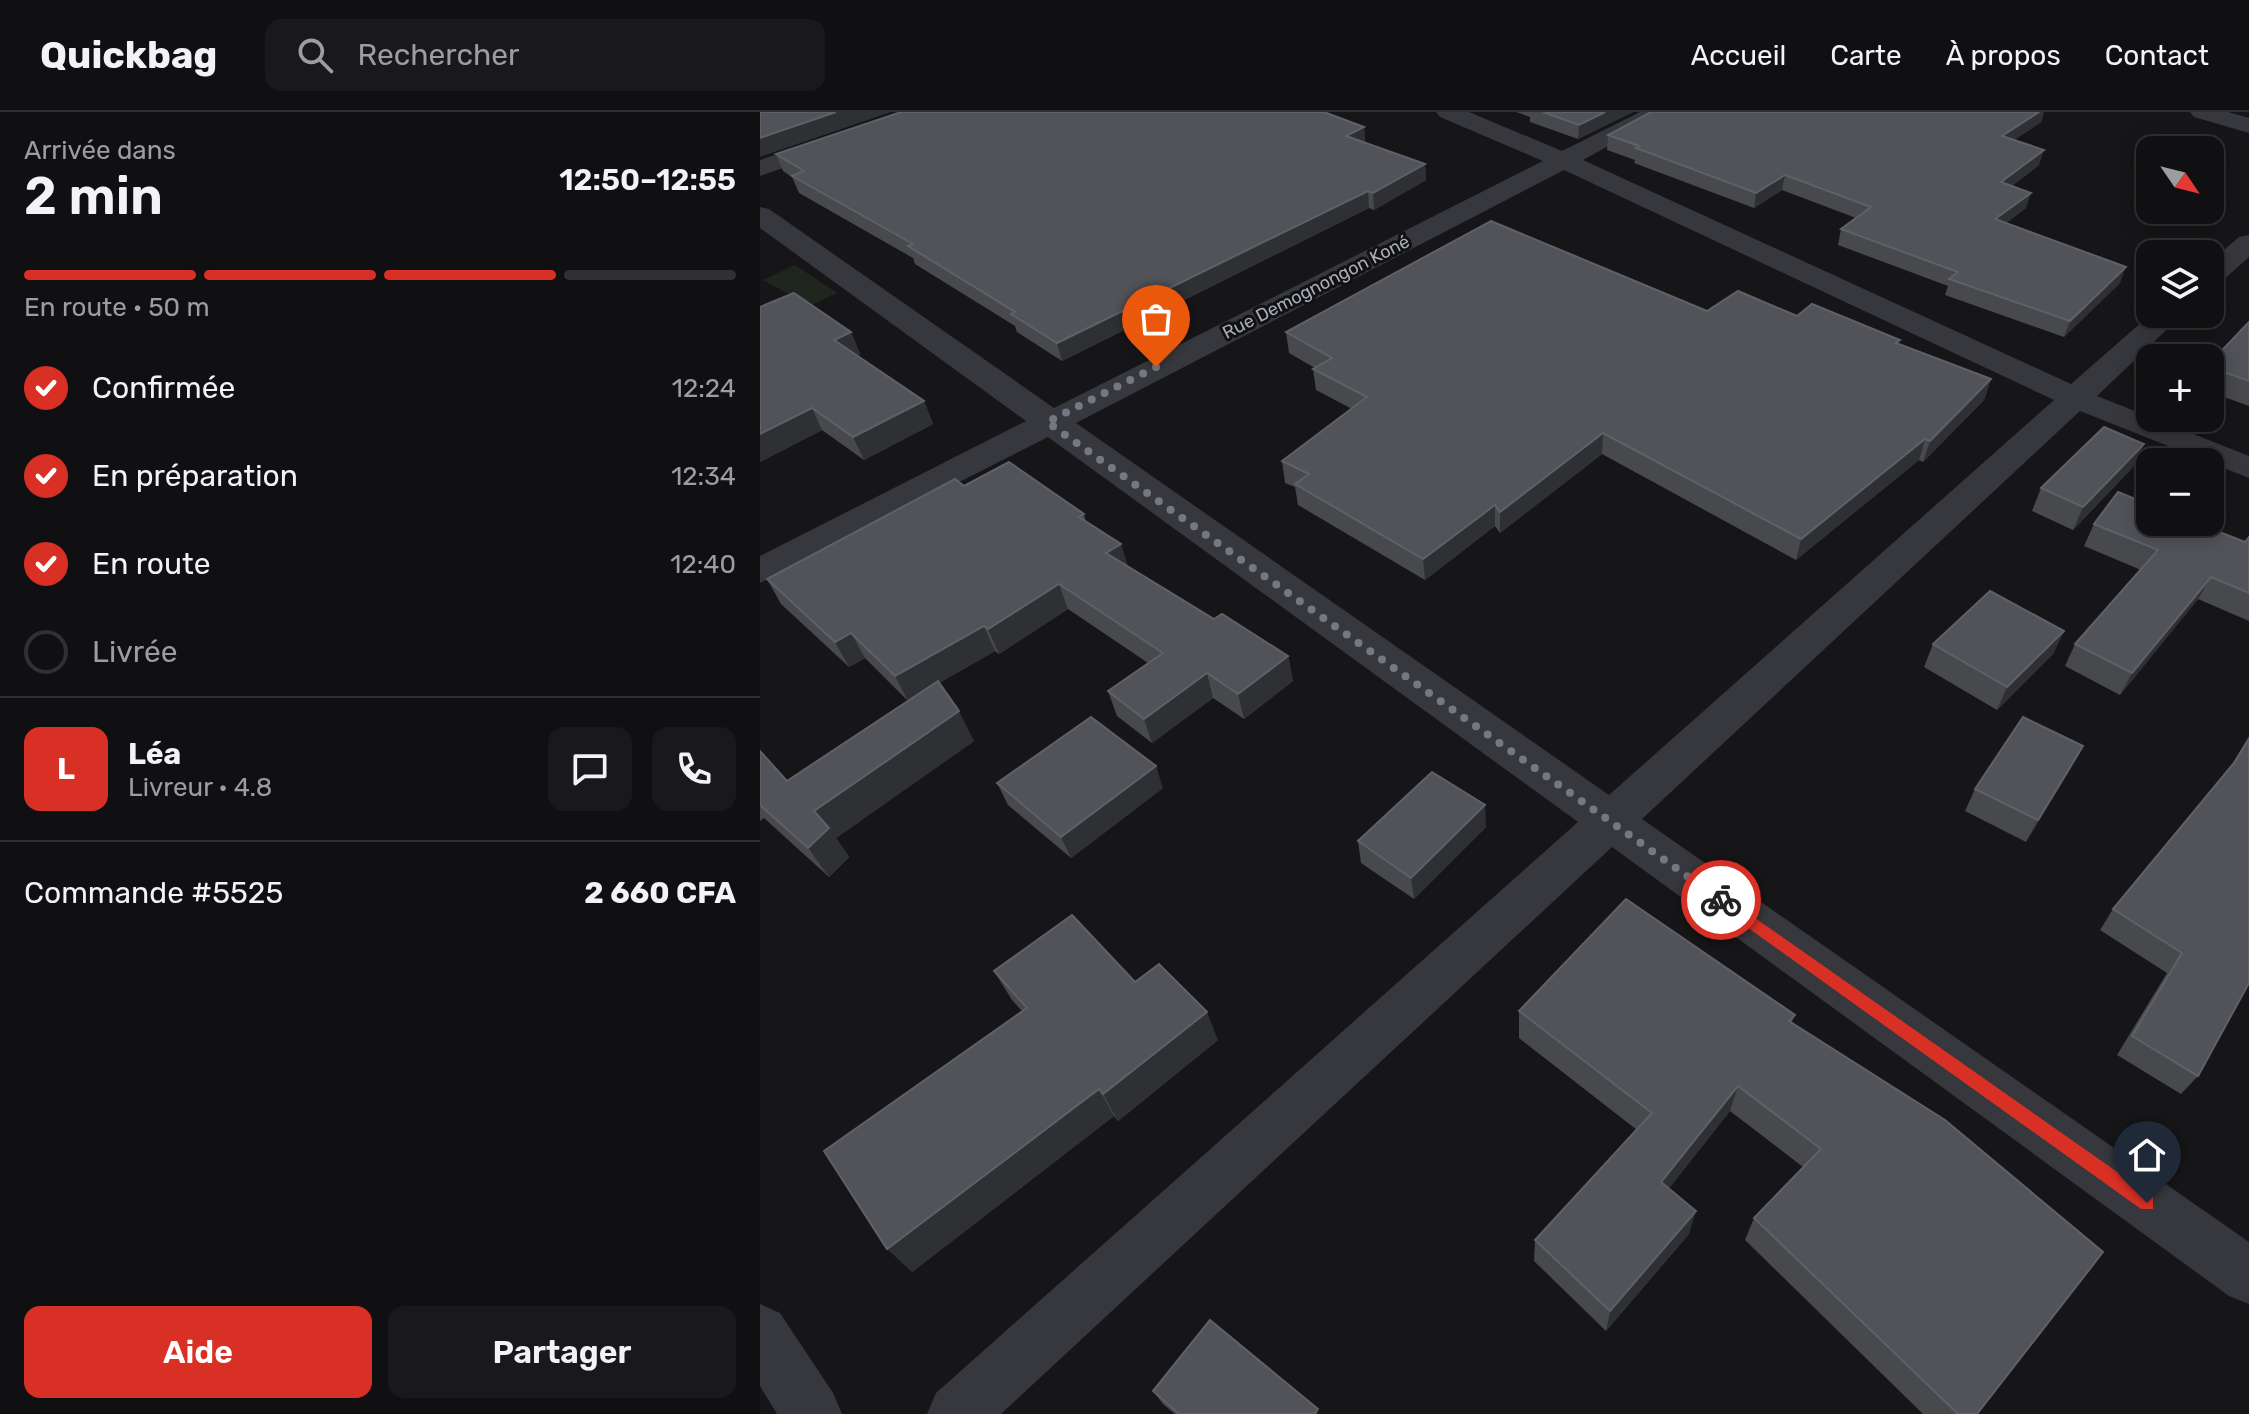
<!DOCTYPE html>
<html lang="fr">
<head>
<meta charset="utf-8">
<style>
  body { margin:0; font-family:Rubik,sans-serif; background:#19191b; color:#f1f3f6; height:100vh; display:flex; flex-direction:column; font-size:30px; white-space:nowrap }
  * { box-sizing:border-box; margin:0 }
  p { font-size:26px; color:#9c9d9f }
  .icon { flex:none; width:44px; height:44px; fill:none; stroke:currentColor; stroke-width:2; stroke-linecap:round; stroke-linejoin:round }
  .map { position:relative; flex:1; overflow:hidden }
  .drawer { display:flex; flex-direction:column; background:#101012; width:760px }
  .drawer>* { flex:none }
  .needle { width:52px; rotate:125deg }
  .buttons { position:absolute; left:1376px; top:24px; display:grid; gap:16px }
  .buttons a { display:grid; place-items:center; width:88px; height:88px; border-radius:16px; background:#101012; box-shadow:0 4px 20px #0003,0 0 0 2px #303032; font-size:40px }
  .pin { position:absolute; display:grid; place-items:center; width:68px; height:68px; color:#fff; margin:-82px -34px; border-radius:50% 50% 50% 0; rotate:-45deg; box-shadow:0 0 8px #0007 }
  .pin .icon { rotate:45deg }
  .courier { position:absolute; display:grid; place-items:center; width:80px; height:80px; margin:-40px; border:6px solid #d93025; border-radius:50%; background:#fff; color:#222; box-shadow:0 2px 10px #0007 }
  .overview em { font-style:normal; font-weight:600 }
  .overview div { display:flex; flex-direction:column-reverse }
  .overview { display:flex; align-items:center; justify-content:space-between; height:136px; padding:0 24px }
  h1 { font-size:52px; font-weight:600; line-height:60px }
  .bar { display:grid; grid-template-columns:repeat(4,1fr); gap:12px 8px; align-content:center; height:96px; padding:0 24px }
  .bar i { height:10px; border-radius:6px; background:#303032 }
  .bar .current { background:#d93025 }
  .bar p { grid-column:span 4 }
  .line { display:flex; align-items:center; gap:20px; padding:0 24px; border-top:2px solid #303032 }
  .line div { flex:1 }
  .round { display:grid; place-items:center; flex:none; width:84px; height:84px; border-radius:16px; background:#19191b }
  ol { padding:0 24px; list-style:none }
  li { display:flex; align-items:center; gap:24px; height:88px }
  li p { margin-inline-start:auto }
  li .icon { padding:8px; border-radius:50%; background:#d93025; color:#fff; stroke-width:4 }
  li:last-child { color:#9c9d9f }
  li i { width:44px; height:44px; border:4px solid #303032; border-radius:50% }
  .button { display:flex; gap:16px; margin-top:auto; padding:16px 24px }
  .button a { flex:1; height:92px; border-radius:16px; background:#d93025; color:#fff; font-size:32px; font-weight:600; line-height:92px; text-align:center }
  .button a+a { background:#19191b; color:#f1f3f6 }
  header { display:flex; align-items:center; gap:48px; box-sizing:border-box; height:112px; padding:0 40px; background:#101012; border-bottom:2px solid #303032 }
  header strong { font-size:38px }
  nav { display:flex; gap:44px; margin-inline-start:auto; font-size:28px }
  .search { width:560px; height:72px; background:#19191b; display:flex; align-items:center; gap:20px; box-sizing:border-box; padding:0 28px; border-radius:16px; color:#9c9d9f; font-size:30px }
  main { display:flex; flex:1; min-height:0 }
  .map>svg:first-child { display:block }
  .green { fill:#1e261f }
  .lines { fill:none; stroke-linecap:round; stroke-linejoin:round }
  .minor { fill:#37383d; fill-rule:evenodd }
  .wall { fill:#47494d }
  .shaded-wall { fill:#2f3033 }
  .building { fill:#525359; stroke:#5f6168; stroke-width:2 }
  .route { fill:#d93025 }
  .done { stroke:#757880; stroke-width:8; stroke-dasharray:0 14.4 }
  .labels { text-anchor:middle; stroke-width:6; stroke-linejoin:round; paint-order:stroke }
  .far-street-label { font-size:18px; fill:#a8adb8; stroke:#111113 }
</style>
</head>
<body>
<header>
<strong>Quickbag</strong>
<div class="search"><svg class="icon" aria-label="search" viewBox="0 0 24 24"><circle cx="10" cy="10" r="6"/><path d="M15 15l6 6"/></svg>Rechercher</div>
<nav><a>Accueil</a><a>Carte</a><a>À propos</a><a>Contact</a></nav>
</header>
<main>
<section class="drawer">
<div class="overview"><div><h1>2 min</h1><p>Arrivée dans</p></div><em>12:50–12:55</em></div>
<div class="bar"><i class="current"></i><i class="current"></i><i class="current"></i><i></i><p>En route · 50 m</p></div>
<ol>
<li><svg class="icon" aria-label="check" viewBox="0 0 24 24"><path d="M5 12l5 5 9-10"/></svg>Confirmée<p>12:24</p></li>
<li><svg class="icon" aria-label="check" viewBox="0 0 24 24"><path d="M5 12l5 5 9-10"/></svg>En préparation<p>12:34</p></li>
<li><svg class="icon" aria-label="check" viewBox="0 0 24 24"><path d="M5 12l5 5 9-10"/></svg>En route<p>12:40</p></li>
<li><i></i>Livrée</li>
</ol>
<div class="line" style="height:144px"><b class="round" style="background:#d93025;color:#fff">L</b><div><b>Léa</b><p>Livreur · 4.8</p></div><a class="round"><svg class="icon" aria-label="chat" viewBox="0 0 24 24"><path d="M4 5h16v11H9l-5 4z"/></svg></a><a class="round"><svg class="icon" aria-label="phone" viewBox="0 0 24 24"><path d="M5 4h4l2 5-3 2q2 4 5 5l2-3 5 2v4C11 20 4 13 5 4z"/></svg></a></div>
<div class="line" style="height:104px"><div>Commande #5525</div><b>2 660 CFA</b></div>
<div class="button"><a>Aide</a><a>Partager</a></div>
</section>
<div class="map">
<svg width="1489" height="1302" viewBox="0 0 1489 1302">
  <rect width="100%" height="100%" fill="#161618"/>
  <!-- green -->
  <path class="green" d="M35,153l42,28 -27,13 -47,-26z"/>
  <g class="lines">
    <!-- minor -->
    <g class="minor">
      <path d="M140,0h35l-4,5 -171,59v-16z"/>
      <path d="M676,0h33l93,39 78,-39h30l-87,48 488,224 80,-70h32l-86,82 152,60v22l-169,-67 -438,408 607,423v62l-20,-8 -617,-449 -611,567h-74l9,-21 642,-571 -530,-385 -288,146v-27l266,-135 -266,-193v-21l9,2 285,199 489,-247 -103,-44zM804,58l490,230 -445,395 -533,-372z"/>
      <path d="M1430,0h38l21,6v15l-55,-16z"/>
      <path d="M1489,123v22l-29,26 -10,3v-24l29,-25z"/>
      <path d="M0,1192l20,9 53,80 9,21h-65l-17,-28z"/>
    </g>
  </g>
  <!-- wall -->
  <g class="wall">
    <path d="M756,0h117l-55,27 -48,-17v-5z"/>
    <path d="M891,0h393l-3,10 -27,18 25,25 -27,21 14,22 -20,15 114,60 -56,54 -119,-42 3,-9 -110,-41 3,-16 15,-11 -74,-28 -28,18 -120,-45 1,-3 -28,-10 1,-15z"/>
    <path d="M604,15l1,16 60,21 1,16 -52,30 -5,-2 -307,153 -45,-29 -2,-6 -100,-62 -2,-6 -114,-65 -7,-16 -9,-6 -7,-17z"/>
    <path d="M0,195l91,25 9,22 -3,2 67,45 9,23 -69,36 -42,-30 -62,32z"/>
    <path d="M947,199l90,5 102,28 92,35 -7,21 -61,62 -4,-2 -123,100 -194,-106 -102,79 -5,-7 -70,54 -127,-75 -3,-18 -10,-4 -3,-22 70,-52 -36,-19 -3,-21 2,-1 -26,-15 -3,-21z"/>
    <path d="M1489,210v84l-39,-14v-25z"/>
    <path d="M1373,355l-60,63 -41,-19 9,-23z"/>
    <path d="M204,374l120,28 2,8 42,45 86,52 74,37 5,25 -49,38 -31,-21 -61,45 -35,-27 -9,-25 40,-28 -80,-54 -69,45 -4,-3 -56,32 35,58 -138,97 13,19 -20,20 -65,-59 -4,3v-70l27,30 121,-80 -43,-43 -16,9 -68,-63 -14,-25z"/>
    <path d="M1334,412l151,18 4,-5v84l-51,-22 -78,96 -55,-29 10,-22 66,-74 -57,-24z"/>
    <path d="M1304,519l-11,23 -56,56 -73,-43 9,-23z"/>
    <path d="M1489,624v247l-51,93 -17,18 -64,-39 50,-82 -67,-43 13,-21 115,-138z"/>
    <path d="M1311,656l-45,74 -61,-31 10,-22z"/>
    <path d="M237,671l166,5 -92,70 -63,-53z"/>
    <path d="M726,715l-72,72 -53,-36 -3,-22z"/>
    <path d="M234,859l141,11 83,58 -100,81 -4,-5 -202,156 110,-261 -10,-11z"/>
    <path d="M759,899l276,4 -3,7 185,392h-54l-178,-174 9,-22 49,-51 -73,-56 -61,77 20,46 -83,97 -72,-70 1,-21 102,-110 -118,-92z"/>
    <path d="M393,1279l167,23h-145l-12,-10z"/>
  </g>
  <!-- shaded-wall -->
  <g class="shaded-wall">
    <path d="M76,0h55l-131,45v-19z"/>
    <path d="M845,0h28l-55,27 1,-14z"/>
    <path d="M1279,0h5l-3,10 -43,29 4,-15z"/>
    <path d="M604,15l1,16 -19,-7z"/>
    <path d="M1284,38l-5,15 -43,33 5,-16z"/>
    <path d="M665,52l1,16 -52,30 -1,-17z"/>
    <path d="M1025,63l-3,15 -28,18 2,-15z"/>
    <path d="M608,79l1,17 -307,153 -5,-18z"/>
    <path d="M1271,81l-5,15 -35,27 4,-16z"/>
    <path d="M1366,155l-6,16 -56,54 6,-16z"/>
    <path d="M91,220l9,22 -16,8 -10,-22z"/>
    <path d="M1231,267l-7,21 -61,62 7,-21z"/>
    <path d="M164,289l9,23 -69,36 -11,-23z"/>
    <path d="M52,296l10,22 -62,32v-28z"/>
    <path d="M843,321l-1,21 -102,79v-21z"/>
    <path d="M1165,327l-6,21 -123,100 5,-21z"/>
    <path d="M1384,332l-11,23 -60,63 10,-23z"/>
    <path d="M735,393v21l-70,54 -2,-21z"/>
    <path d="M361,432l8,25 -23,-16z"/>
    <path d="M1451,465l-13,22 -78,96 12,-22z"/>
    <path d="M299,472l9,25 -69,45 -11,-25z"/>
    <path d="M224,514l11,25 -87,50 -13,-25z"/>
    <path d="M1304,519l-11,23 -56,56 10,-23z"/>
    <path d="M91,521l14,25 -16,9 -14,-25z"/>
    <path d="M528,544l5,25 -49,38 -6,-25z"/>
    <path d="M447,561l6,25 -61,45 -8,-24z"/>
    <path d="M199,599l15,30 -138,97 13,19 -20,20 -21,-29 6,-37z"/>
    <path d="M1323,634l-12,22 -45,74 12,-22z"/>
    <path d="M396,654l7,22 -92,70 -10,-21z"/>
    <path d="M725,693l1,22 -72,72 -3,-21z"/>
    <path d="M447,900l11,28 -100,81 -15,-27z"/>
    <path d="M978,974l-8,25 -74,94 5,-23z"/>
    <path d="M339,977l15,27 -202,156 -25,-23z"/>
    <path d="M936,1099l-7,23 -83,97 4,-20z"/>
  </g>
  <!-- building -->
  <g class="building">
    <path d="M0,0h76l-76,26z"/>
    <path d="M141,0h423l40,15 -18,9 79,28 -52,29 -5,-2 -311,152 -46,-29 4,-2 -107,-66 5,-2 -121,-68 12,-5 -28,-17z"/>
    <path d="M783,0h62l-26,13z"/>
    <path d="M891,0h388l-37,24 42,14 -43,32 30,11 -36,26 131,48 -56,54 -121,-42 9,-7 -117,-43 30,-22 -86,-32 -29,18 -120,-45 3,-2 -31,-11z"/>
    <path d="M731,109l216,90 31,-20 59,25 15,-12 88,36 -4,3 95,36 -61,62 -5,-2 -124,100 -198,-106 -103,79 -5,-7 -72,54 -128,-75 14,-10 -27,-13 85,-64 -54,-28 19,-11 -46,-26z"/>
    <path d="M34,181l57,39 -17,8 90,61 -71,36 -41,-29 -52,26v-127z"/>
    <path d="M1489,210v59l-39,-14v-4z"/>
    <path d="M1344,315l40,17 -61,63 -42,-19z"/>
    <path d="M249,350l75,52 -5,3 42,27 -15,9 108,66 8,-5 66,42 -50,38 -31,-21 -63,46 -36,-28 55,-38 -104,-69 -71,45 -4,-3 -89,50 -44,-43 -16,9 -68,-63 188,-100 9,7z"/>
    <path d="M1358,380l32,13v17h44l51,20 4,-5v56l-38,-16 -79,96 -57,-29 83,-94 -64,-26z"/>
    <path d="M1230,479l74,40 -57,56 -74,-43z"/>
    <path d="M178,569l21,30 -145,100 15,17 -21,20 -48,-43v-54l27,30z"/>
    <path d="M331,605l65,49 -95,71 -64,-54z"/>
    <path d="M1263,605l60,29 -45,74 -63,-31z"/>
    <path d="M1489,627v244l-51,93 -66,-40 50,-83 -69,-44 121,-146z"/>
    <path d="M672,660l53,33 -74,73 -53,-37z"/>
    <path d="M866,787l169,116 -6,6 156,99 158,132 -126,162h-19l-204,-196 67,-69 -83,-63 -77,96 35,29 -86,100 -75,-71 117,-127 -133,-102z"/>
    <path d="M312,803l63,67 24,-18 48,48 -104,82 -4,-5 -212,160 -63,-98 203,-143 -33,-37z"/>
    <path d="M450,1208l108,89 -3,5h-136l-26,-23z"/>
  </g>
  <!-- route -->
  <path class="route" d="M961,782l432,303v12h-12l-425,-304 -2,-5z"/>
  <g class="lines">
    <!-- done -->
    <path class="done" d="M396,255l-109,55 674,478"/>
  </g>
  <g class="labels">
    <!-- far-street labels -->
    <g class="far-street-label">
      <text transform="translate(556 175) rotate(-27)" y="6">Rue Demognongon Koné</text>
    </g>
  </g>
</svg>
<div class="buttons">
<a><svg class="needle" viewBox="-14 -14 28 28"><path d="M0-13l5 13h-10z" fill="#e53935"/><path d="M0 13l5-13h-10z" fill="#9c9d9f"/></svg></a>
<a><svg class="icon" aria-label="layers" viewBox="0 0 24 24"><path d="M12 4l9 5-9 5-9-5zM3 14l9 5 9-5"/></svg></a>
<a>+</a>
<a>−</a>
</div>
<div class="pin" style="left:396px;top:255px;background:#ea580c"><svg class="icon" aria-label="bag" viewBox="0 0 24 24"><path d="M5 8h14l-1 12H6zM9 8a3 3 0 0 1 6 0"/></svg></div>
<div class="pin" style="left:1387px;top:1091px;background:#1f2937"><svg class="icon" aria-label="home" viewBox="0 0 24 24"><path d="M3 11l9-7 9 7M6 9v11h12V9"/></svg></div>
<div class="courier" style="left:961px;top:788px"><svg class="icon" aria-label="bike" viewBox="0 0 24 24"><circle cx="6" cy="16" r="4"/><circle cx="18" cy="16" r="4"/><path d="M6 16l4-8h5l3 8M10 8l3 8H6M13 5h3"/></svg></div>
</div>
</main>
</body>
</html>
